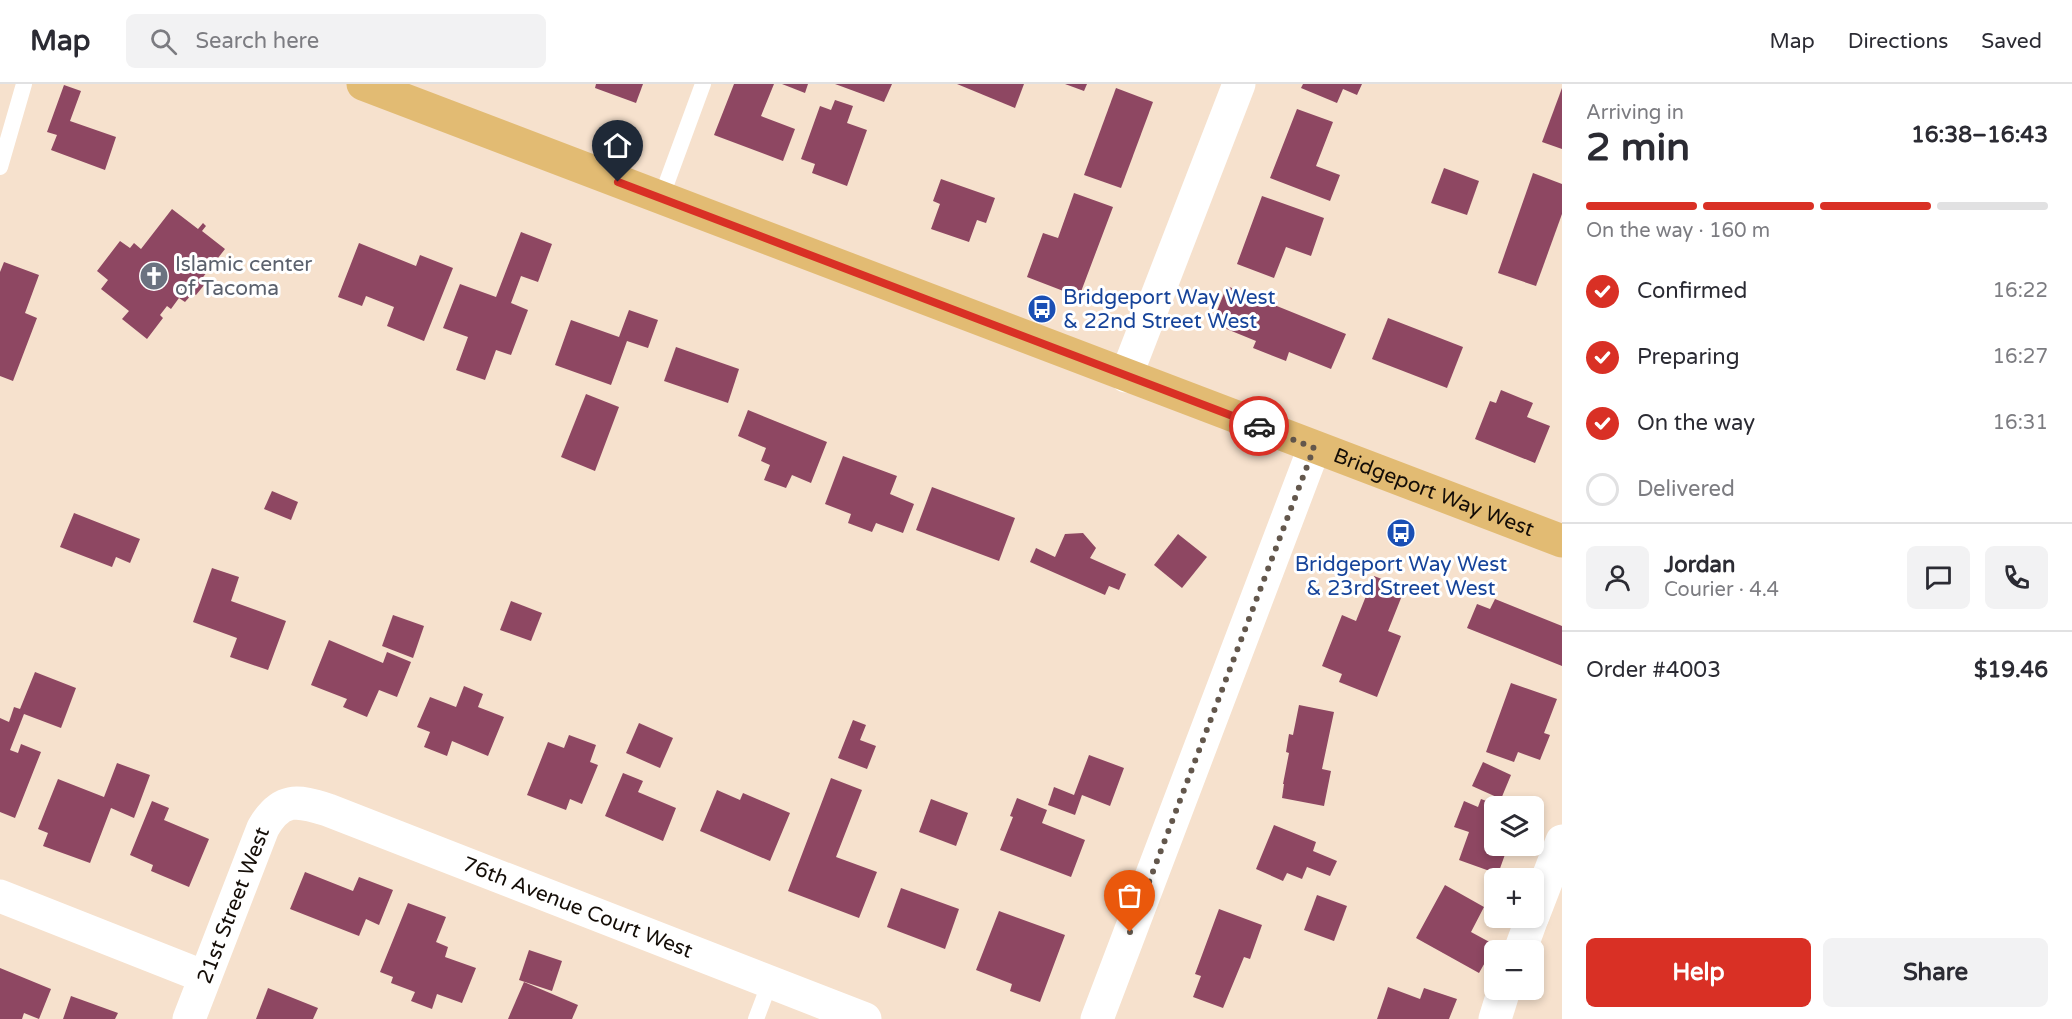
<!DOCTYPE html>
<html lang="en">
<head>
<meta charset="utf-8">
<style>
  body { margin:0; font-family:"Varela Round",sans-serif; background:#f2f2f3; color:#2b2b33; height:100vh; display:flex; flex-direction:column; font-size:22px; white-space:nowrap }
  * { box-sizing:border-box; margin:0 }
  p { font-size:20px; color:#7c7c81 }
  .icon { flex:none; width:33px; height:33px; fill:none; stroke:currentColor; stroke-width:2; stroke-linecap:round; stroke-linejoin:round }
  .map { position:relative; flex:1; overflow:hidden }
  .sheet { display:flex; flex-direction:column; background:#fff; width:510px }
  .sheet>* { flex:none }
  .buttons { position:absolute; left:1484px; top:712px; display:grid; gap:12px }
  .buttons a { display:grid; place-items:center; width:60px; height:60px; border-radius:9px; background:#fff; box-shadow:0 3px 9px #0003; font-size:30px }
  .pin { position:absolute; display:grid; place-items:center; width:51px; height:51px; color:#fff; margin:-62px -26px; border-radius:50% 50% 50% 0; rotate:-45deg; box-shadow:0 0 6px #0007 }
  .pin .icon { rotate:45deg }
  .courier { position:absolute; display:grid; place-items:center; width:60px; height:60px; margin:-30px; border:4px solid #d93025; border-radius:50%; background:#fff; color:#222; box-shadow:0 2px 8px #0007 }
  .summary em { font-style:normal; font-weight:700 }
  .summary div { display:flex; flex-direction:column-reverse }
  .summary { display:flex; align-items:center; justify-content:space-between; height:102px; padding:0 24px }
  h1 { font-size:39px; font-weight:700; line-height:45px }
  .bar { display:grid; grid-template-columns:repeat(4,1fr); gap:9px 6px; align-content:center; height:72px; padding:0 24px }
  .bar i { height:8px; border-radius:4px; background:#e1e1e2 }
  .bar .current { background:#d93025 }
  .bar p { grid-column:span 4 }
  .line { display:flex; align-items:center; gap:15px; padding:0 24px; border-top:2px solid #e1e1e2 }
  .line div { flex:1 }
  .round { display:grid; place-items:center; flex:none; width:63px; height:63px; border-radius:9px; background:#f2f2f3 }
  ol { padding:0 24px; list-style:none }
  li { display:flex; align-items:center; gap:18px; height:66px }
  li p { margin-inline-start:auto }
  li .icon { padding:6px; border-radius:50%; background:#d93025; color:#fff; stroke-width:4 }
  li:last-child { color:#7c7c81 }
  li i { width:33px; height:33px; border:3px solid #e1e1e2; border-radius:50% }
  .action { display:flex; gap:12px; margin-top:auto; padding:12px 24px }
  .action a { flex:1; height:69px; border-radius:9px; background:#d93025; color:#fff; font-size:24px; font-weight:700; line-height:69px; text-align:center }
  .action a+a { background:#f2f2f3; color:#2b2b33 }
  header { display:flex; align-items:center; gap:36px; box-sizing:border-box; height:84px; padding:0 30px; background:#fff; border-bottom:2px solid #e1e1e2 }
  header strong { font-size:28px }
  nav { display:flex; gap:33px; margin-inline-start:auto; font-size:21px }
  .search { width:420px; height:54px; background:#f2f2f3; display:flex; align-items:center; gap:15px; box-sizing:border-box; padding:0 21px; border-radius:9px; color:#7c7c81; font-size:22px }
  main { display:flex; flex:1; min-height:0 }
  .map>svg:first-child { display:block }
  .building { fill:#8e4762 }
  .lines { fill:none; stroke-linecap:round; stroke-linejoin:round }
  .service { stroke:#fff; stroke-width:16 }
  .minor { stroke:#fff; stroke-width:33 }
  .primary { stroke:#e2bb73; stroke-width:33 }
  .done { stroke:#63574c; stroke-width:6; stroke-dasharray:0 10.8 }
  .route { stroke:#d93025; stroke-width:8 }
  .labels { text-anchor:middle; stroke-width:6; stroke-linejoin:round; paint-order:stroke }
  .worship-label { font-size:21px; fill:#5b616d; stroke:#fff; text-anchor:start }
  .transit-label { font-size:21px; fill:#164399; stroke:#fff; text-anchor:start }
  .street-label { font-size:21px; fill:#140d07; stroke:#fff }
</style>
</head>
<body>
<header>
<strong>Map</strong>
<div class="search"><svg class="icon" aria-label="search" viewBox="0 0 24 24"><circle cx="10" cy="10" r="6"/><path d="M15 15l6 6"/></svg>Search here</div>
<nav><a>Map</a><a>Directions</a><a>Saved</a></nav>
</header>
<main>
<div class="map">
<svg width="1562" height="935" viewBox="0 0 1562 935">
  <rect width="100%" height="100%" fill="#f6e1cd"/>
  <!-- building -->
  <g class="building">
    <path d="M596,0h47l-7,19 -41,-15z"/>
    <path d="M734,0h40l-13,32 34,13 -12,32 -69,-26z"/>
    <path d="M782,0h26l-3,9z"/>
    <path d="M835,0h57l-8,18z"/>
    <path d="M957,0h67l-9,24z"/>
    <path d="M1065,0h22l-3,7z"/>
    <path d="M1303,0h59l-5,11 -14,-6 -6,14 -36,-15z"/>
    <path d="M64,1l17,6 -11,30 46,16 -11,33 -54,-20 6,-15 -10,-3z"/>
    <path d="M1116,4l37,14 -32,86 -37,-13z"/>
    <path d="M1562,4v61l-20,-7z"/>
    <path d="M835,16l18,6 -6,17 20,7 -20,56 -35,-13 3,-9 -14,-5 19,-53 11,4z"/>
    <path d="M1297,25l36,13 -17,44 24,9 -10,26 -60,-23z"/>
    <path d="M1444,84l35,13 -12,34 -36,-12z"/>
    <path d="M1533,89l29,11v30l-26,72 -38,-13z"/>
    <path d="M941,95l54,19 -9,25 -9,-3 -8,22 -38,-13 9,-25 -7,-3z"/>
    <path d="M1074,109l39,14 -34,90 -52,-20 16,-44 15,5z"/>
    <path d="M1262,112l62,22 -13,38 -25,-9 -12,31 -37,-14z"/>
    <path d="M172,125l26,20 5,-6 3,3 -4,5 23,18 -25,32 5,3 -9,11 -3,-2 -8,9 -6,-4 -8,11 -4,-3 -7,9 3,3 -16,21 -25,-20 7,-8 -28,-22 7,-9 -11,-9 23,-30 10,7 4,-5 7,6z"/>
    <path d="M521,148l31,12 -14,38 -17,-6 -10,27 17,7 -17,45 -15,-5 -11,30 -29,-10 12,-33 -25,-9 17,-44 36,13z"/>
    <path d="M359,159l57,23 4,-11 33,13 -29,73 -37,-15 7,-19 -28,-11 -4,10 -24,-9z"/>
    <path d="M4,178l35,13 -14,38 12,5 -24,63 -13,-5v-104z"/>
    <path d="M1227,202l119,48 -15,35 -42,-17 -3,9 -33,-13 3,-7 -44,-18z"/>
    <path d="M629,226l29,10 -10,28 -21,-7 -16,44 -56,-20 16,-45 48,17z"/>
    <path d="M1388,234l75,29 -16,41 -75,-29z"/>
    <path d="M676,263l63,22 -11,34 -64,-22z"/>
    <path d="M1501,306l32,13 -6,14 23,9 -15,37 -60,-24 15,-38 6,2z"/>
    <path d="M586,310l33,13 -24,64 -34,-14z"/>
    <path d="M748,326l79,32 -16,41 -19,-8 -6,13 -22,-8 6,-15 -9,-4 5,-13 -28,-12z"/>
    <path d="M843,372l54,20 -7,18 24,10 -11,29 -27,-10 -4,9 -24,-9 3,-9 -26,-10z"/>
    <path d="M932,403l83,31 -16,43 -83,-31z"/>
    <path d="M272,407l26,11 -7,18 -27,-11z"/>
    <path d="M74,429l66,26 -10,24 -14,-6 -4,10 -52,-20z"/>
    <path d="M1083,449l13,15 -6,10 36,16 -7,16 -10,-4 -4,9 -75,-33 6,-14 19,9 10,-23z"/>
    <path d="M1178,450l29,23 -25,31 -28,-23z"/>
    <path d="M212,484l27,9 -8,24 55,20 -18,49 -38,-13 7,-19 -44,-16z"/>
    <path d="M1374,492l31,12 -17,43 13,5 -24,61 -38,-15 3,-8 -20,-8 20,-51 14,6z"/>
    <path d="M1495,515l67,27v40l-95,-38 10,-24 13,5z"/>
    <path d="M511,517l31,12 -11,28 -31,-11z"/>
    <path d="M393,531l31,11 -11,32 -31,-12z"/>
    <path d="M329,556l54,23 4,-11 24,10 -14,35 -18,-7 -12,27 -24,-10 4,-8 -36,-14z"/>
    <path d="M35,588l41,16 -15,40 -37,-14 -14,36 8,3 3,-9 20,8 -26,66 -15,-6v-94l9,4 5,-15 6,2z"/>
    <path d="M1511,599l46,16 -13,34 6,2 -10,25 -22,-8 -4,10 -28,-10z"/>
    <path d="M464,602l19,8 -5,13 26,10 -16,39 -36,-15 -5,15 -23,-9 6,-15 -13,-5 13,-30 26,10z"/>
    <path d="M1299,621l35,7 -12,57 9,2 -7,35 -42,-8 2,-14h-1l6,-31 -3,-1 3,-18 4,1z"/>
    <path d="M853,636l13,5 -6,15 16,6 -9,23 -29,-11z"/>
    <path d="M639,639l34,15 -13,30 -34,-15z"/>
    <path d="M569,651l27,10 -6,17 8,3 -16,39 -12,-5 -4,11 -39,-15 21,-53 16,6z"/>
    <path d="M1089,671l35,13 -14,38 -28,-11 -7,20 -27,-10 6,-18 20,8z"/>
    <path d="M1483,678l28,13 -10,24 -29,-13z"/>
    <path d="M117,679l33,12 -16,43 -23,-10 -21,55 -47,-17 5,-13 -10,-4 20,-50 46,18z"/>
    <path d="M623,689l20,8 -5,11 38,16 -13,33 -58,-25z"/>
    <path d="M831,694l31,12 -26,67 41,15 -18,46 -71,-27z"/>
    <path d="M717,706l23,10 3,-7 47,20 -20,48 -70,-30z"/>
    <path d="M1017,714l30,12 -5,13 43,17 -14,37 -71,-27 13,-33 -3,-1z"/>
    <path d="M931,715l37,14 -12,33 -37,-14z"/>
    <path d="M1481,715l21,8h-8v39h14l-10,28 -39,-14 10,-28 -15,-5 10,-26 14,6z"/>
    <path d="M152,717l17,7 -5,12 45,19 -20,48 -38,-16 2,-6 -23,-10z"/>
    <path d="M1274,741l42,17 -3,9 24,10 -7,15 -23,-9 -5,12 -15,-6 -4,8 -27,-12z"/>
    <path d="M305,788l48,19 6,-14 34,13 -14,35 -13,-6 -7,17 -69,-27z"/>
    <path d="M1445,801l39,22 -13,25 24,13 -16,28 -63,-35z"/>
    <path d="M901,804l58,21 -14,40 -58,-22z"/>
    <path d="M1317,811l30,11 -13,35 -30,-11z"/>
    <path d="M408,819l38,14 -10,25 12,5 -3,10 31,11 -14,35 -25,-9 -5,15 -21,-8 4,-9 -24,-9 2,-6 -13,-5z"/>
    <path d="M1219,825l43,16 -12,34 -6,-2 -21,51 -30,-11 8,-21 -6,-2z"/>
    <path d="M999,827l66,24 -25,67 -30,-11 2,-7 -36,-14z"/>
    <path d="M529,866l33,11 -10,30 -33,-11z"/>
    <path d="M0,884l51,21 -12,30 -15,-6 -2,6h-22z"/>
    <path d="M524,898l54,23 -6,14h-64z"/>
    <path d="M1388,903l32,12 4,-11 33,11 -8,20h-72z"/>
    <path d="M268,904l50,20 -5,11h-57z"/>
    <path d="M71,912l47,17 -3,6h-52z"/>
  </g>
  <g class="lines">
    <!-- service -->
    <g class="service">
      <path d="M0,83l24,-83"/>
      <path d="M661,114l42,-114"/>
      <path d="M756,935l14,-37"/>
    </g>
    <!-- minor -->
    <g class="minor">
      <path d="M1126,292l113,-292"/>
      <path d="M0,812l205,81"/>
      <path d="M1533,832l29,-75"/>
      <path d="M1520,867l12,-33"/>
      <path id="s1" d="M189,935l74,-191c18,-31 34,-28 65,-18l537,209"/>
      <path d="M1097,935l217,-571"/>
      <path d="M1495,935l9,-29"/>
    </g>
    <!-- primary -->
    <path class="primary" id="s2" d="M363,0l1199,457"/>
  </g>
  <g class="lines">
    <!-- done -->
    <path class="done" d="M1130,848l184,-484 -55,-22"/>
    <!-- route -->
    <path class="route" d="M618,98l641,244"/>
  </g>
  <!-- icons -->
  <defs>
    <g id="church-disc" transform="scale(1.5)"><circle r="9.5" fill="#6b7280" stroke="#fff"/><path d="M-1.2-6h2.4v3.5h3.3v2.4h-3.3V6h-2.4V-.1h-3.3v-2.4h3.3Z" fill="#fff"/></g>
    <g id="bus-disc" transform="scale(1.5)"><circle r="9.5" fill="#1a4fb4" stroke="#fff"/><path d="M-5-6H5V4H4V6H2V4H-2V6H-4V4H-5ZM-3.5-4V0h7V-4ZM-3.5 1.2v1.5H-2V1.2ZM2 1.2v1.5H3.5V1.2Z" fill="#fff"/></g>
  </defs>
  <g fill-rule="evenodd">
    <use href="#church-disc" x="154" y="192"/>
    <use href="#bus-disc" x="1042" y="225"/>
    <use href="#bus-disc" x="1401" y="449"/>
  </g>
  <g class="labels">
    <!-- worship labels -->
    <g class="worship-label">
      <text x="175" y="187">Islamic center<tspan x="175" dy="24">of Tacoma</tspan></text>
    </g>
    <!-- transit labels -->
    <g class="transit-label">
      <text x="1063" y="220">Bridgeport Way West<tspan x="1063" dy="24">&amp; 22nd Street West</tspan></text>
      <text x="1401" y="487" text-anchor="middle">Bridgeport Way West<tspan x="1401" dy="24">&amp; 23rd Street West</tspan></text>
    </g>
    <!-- street labels -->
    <g class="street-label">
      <text dy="7" stroke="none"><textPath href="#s2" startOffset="1146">Bridgeport Way West</textPath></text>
      <text dy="7" stroke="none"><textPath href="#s1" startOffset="122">21st Street West</textPath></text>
      <text dy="7" stroke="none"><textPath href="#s1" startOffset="549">76th Avenue Court West</textPath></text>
    </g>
  </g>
</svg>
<div class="buttons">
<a><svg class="icon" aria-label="layers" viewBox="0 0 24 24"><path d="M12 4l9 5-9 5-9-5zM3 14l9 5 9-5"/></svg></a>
<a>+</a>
<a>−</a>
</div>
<div class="pin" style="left:1130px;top:848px;background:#ea580c"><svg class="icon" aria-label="bag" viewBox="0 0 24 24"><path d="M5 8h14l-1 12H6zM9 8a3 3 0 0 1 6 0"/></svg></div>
<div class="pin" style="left:618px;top:98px;background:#1f2937"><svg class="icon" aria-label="home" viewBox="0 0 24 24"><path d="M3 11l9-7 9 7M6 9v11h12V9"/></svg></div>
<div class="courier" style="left:1259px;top:342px"><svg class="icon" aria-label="car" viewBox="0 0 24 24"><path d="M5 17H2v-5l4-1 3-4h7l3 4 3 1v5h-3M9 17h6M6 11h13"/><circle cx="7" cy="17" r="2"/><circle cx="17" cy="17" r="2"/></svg></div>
</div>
<section class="sheet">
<div class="summary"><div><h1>2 min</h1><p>Arriving in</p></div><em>16:38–16:43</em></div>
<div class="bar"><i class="current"></i><i class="current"></i><i class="current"></i><i></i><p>On the way · 160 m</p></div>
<ol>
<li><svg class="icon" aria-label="check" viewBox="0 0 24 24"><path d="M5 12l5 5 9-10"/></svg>Confirmed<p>16:22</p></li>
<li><svg class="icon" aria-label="check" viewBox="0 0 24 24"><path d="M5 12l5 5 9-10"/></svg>Preparing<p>16:27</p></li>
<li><svg class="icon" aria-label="check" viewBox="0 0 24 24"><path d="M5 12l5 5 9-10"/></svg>On the way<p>16:31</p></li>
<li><i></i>Delivered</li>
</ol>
<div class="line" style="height:108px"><a class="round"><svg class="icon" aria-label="person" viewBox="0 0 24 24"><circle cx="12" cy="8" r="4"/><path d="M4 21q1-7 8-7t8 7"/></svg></a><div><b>Jordan</b><p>Courier · 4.4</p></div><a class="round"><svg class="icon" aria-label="chat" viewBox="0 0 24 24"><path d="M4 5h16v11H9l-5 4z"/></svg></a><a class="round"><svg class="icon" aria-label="phone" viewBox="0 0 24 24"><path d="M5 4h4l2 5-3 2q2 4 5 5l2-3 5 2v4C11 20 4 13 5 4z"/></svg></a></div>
<div class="line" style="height:78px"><div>Order #4003</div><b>$19.46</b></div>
<div class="action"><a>Help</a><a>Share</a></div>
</section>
</main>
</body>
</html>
